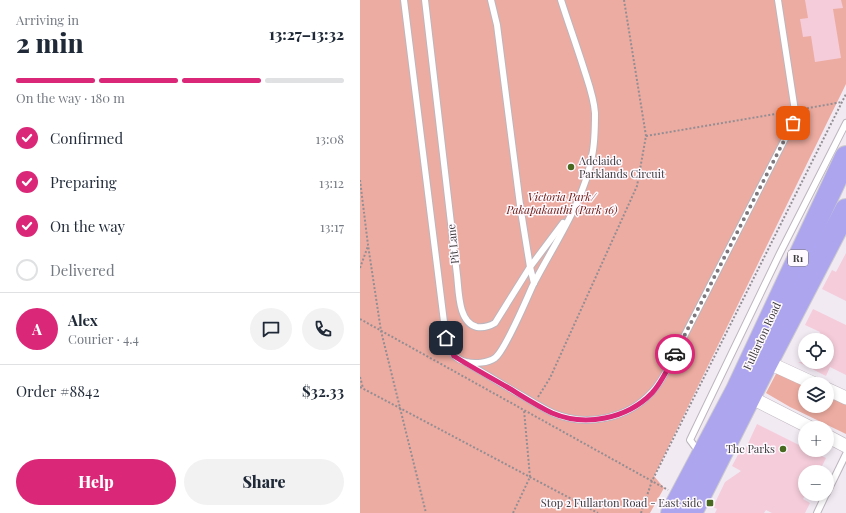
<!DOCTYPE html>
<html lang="en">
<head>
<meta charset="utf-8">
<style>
  body { margin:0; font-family:"Playfair Display",serif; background:#f2f2f3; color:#1f2937; height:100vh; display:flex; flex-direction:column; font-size:15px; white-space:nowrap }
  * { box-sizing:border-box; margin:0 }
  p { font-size:13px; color:#747a83 }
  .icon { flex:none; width:22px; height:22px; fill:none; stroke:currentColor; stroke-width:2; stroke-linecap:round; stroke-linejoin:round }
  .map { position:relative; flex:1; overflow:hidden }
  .side { display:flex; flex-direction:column; background:#fff; width:360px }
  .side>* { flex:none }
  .controls { position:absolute; left:438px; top:333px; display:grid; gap:8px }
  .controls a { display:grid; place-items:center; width:36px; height:36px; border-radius:50%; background:#fff; box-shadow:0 2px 6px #0003; font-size:20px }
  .pin { position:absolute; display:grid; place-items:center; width:34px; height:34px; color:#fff; margin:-17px; border-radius:8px; box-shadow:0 2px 6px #0006 }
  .courier { position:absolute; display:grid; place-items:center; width:40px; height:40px; margin:-20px; border:3px solid #db2777; border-radius:50%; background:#fff; color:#222; box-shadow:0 1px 5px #0007 }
  .overview em { font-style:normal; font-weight:800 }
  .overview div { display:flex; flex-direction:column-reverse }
  .overview { display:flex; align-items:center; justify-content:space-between; height:68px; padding:0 16px }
  h1 { font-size:26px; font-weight:800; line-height:30px }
  .bar { display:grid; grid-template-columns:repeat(4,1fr); gap:6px 4px; align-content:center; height:48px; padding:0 16px }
  .bar i { height:5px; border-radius:3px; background:#e0e1e3 }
  .bar .active { background:#db2777 }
  .bar p { grid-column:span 4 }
  .line { display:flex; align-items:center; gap:10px; padding:0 16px; border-top:1px solid #e0e1e3 }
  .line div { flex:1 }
  .round { display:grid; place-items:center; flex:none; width:42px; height:42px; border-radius:21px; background:#f2f2f3 }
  ol { padding:0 16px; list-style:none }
  li { display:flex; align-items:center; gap:12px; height:44px }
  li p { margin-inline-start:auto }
  li .icon { padding:4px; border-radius:50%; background:#db2777; color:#fff; stroke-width:4 }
  li:last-child { color:#747a83 }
  li i { width:22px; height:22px; border:2px solid #e0e1e3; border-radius:50% }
  .cta { display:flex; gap:8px; margin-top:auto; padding:8px 16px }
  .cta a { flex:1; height:46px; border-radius:24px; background:#db2777; color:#fff; font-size:16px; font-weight:800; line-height:46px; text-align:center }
  .cta a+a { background:#f2f2f3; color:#1f2937 }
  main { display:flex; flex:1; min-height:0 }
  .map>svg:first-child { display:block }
  .green { fill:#edaca1 }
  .building { fill:#f5ccda }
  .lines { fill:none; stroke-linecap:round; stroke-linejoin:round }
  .lane-casing { stroke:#bcb5bd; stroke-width:8 }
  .street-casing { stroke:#bcb5bd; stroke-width:14 }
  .highway-casing { stroke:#cdcccd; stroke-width:24 }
  .path { stroke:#938e94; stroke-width:2; stroke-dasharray:2 2; stroke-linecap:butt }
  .lane { stroke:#fff; stroke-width:6 }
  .street { stroke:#fff; stroke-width:13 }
  .highway { stroke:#ada6ef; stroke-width:22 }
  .done { stroke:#7d787d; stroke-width:4; stroke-dasharray:0 7.2 }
  .route { stroke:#db2777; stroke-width:5 }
  .poi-dot { fill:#476920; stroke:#fef9fe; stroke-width:1.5 }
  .labels { text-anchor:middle; stroke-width:3; stroke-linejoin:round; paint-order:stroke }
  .shield { fill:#fef9fe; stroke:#787478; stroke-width:1 }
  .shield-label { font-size:10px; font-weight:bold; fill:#3e3b3e }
  .poi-label { font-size:11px; fill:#3e3b3e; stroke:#fef9fe; text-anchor:end }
  .park-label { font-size:11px; font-style:italic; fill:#6a130c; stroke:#fef9fe }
  .street-label { font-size:11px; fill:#3e3b3e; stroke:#fef9fe }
</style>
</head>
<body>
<main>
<section class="side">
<div class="overview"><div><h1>2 min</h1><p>Arriving in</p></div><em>13:27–13:32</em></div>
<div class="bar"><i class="active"></i><i class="active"></i><i class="active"></i><i></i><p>On the way · 180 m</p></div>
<ol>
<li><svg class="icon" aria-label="check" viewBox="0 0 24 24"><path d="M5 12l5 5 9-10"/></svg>Confirmed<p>13:08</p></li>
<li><svg class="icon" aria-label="check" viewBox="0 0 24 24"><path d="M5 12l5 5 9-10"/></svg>Preparing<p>13:12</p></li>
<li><svg class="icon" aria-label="check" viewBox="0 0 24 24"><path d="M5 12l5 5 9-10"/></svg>On the way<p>13:17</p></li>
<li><i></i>Delivered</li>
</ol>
<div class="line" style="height:72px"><b class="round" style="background:#db2777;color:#fff">A</b><div><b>Alex</b><p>Courier · 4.4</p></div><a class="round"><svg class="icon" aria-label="chat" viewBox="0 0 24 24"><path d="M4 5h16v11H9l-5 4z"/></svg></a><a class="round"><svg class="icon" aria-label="phone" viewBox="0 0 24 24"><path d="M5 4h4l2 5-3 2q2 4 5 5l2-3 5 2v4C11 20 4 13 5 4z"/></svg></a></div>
<div class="line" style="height:52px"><div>Order #8842</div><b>$32.33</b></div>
<div class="cta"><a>Help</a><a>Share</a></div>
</section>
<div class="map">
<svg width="486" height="513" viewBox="0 0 486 513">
  <rect width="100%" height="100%" fill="#f2eaf3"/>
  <!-- green -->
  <g class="green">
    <path d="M0,0h486v84l-192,392 10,12 -14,25h-290z"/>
    <path d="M417,372l28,12v22h22v-12l19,9v31l-56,-27 -24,-14z"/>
  </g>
  <!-- building -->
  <g class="building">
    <path d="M445,0h36l2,8 -10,1 8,49 -26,4 -4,-26 -8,1 -3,-18 8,-1z"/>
    <path d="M486,253v48l-24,-12 10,-19 4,2z"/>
    <path d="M453,309l33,16v50l-16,-8 -4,9 -28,-14h29v-22h-11l4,-8 -15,-7z"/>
    <path d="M397,424l48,24v2h5l16,8 -7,14h-14v23l-2,4 7,4 -5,10h-33l-6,-3 -2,3h-49l2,-4 -4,-2 12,-25 16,-11 -9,-5 9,-17 4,1z"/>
  </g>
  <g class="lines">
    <!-- lane casing -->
    <g class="lane-casing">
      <g id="lane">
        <path d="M44,0l42,338c2,11 8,21 20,24 9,2 22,1 29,-4 11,-9 31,-58 38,-73 21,-41 51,-83 59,-129 3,-14 3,-29 3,-43 -1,-16 -7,-31 -12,-47 -7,-22 -15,-44 -22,-66"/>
        <path d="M65,0l32,275c2,16 1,48 20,52 7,1 13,-1 18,-4l35,-56 33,-44"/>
        <path d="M131,0l6,25 23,180 10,62 4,16"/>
        <path d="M108,364c18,10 35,21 53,31 10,6 21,13 32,18 33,14 75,6 99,-21 8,-8 13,-18 18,-28l123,-241 2,-12 -17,-111"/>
        <path d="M339,452l-9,-12 90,-187 66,-130"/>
        <path d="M467,493l19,-39"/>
        <path d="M457,513l9,-19"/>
      </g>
    </g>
    <!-- street casing -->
    <g class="street-casing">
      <g id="street">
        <path d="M407,362l48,22"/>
        <path d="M467,389l19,9"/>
        <path d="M390,397l61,31"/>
        <path d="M467,436l19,10"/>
      </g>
    </g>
    <!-- highway casing -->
    <g class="highway-casing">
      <g id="highway">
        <path d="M312,513l65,-123 109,-233"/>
        <path d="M331,513l76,-151 79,-152"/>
      </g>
    </g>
    <!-- path -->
    <g class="path">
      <path d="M443,109l39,-7"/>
      <path d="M286,136l141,-24"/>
      <path d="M0,180l8,65 13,86 45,182"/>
      <path d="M0,268l8,-22"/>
      <path d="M0,319l308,171"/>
      <path d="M0,377l3,11"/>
      <path d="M0,387l238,126"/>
      <path d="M178,397l12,-19 87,-192 9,-50 -22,-136"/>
      <path d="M153,513l17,-36 -6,-67"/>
      <path d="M281,513l11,-32 194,-387"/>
    </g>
    <!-- lane -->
    <use href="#lane" class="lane"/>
    <!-- street -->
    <use href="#street" class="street"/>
    <!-- highway -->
    <use href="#highway" class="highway"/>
  </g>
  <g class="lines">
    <!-- done -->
    <path class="done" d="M315,354l118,-231"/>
    <!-- route -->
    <path class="route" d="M86,338l2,9 6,9c17,11 36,21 53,31 15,9 30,19 45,26 33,14 75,6 100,-20 10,-11 17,-26 23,-39"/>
  </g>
  <!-- markers -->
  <g class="poi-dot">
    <circle cx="211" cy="167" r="4"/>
    <circle cx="423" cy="449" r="4"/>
    <rect x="346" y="499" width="8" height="8" rx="2"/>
  </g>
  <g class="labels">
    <!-- shield labels -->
    <rect class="shield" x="428" y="250" width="20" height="16" rx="3"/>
    <g class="shield-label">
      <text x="438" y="262">R1</text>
    </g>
    <!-- poi labels -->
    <g class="poi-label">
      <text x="219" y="165" text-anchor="start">Adelaide<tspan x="219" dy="13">Parklands Circuit</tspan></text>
      <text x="415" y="453">The Parks</text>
      <text x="342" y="507">Stop 2 Fullarton Road - East side</text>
    </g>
    <!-- park labels -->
    <g class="park-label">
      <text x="202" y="201">Victoria Park/<tspan x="202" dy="13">Pakapakanthi (Park 16)</tspan></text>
    </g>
    <!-- street labels -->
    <g class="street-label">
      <text transform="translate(93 244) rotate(-96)" y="4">Pit Lane</text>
      <text transform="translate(402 336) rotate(-65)" y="4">Fullarton Road</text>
    </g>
  </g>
</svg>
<div class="controls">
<a><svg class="icon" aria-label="locate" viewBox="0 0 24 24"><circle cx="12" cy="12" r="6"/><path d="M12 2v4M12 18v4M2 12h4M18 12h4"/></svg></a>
<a><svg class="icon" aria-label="layers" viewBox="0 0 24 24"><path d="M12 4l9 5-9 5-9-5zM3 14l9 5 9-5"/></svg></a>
<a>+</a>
<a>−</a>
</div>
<div class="pin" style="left:433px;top:123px;background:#ea580c"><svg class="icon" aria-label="bag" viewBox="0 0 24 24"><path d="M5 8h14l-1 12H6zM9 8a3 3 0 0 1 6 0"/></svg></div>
<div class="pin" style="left:86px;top:338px;background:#1f2937"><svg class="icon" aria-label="home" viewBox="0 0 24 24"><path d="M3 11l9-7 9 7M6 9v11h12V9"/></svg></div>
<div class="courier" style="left:315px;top:354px"><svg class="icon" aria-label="car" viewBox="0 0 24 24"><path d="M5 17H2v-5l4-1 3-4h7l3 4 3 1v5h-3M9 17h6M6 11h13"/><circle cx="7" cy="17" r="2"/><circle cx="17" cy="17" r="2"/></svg></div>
</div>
</main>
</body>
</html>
